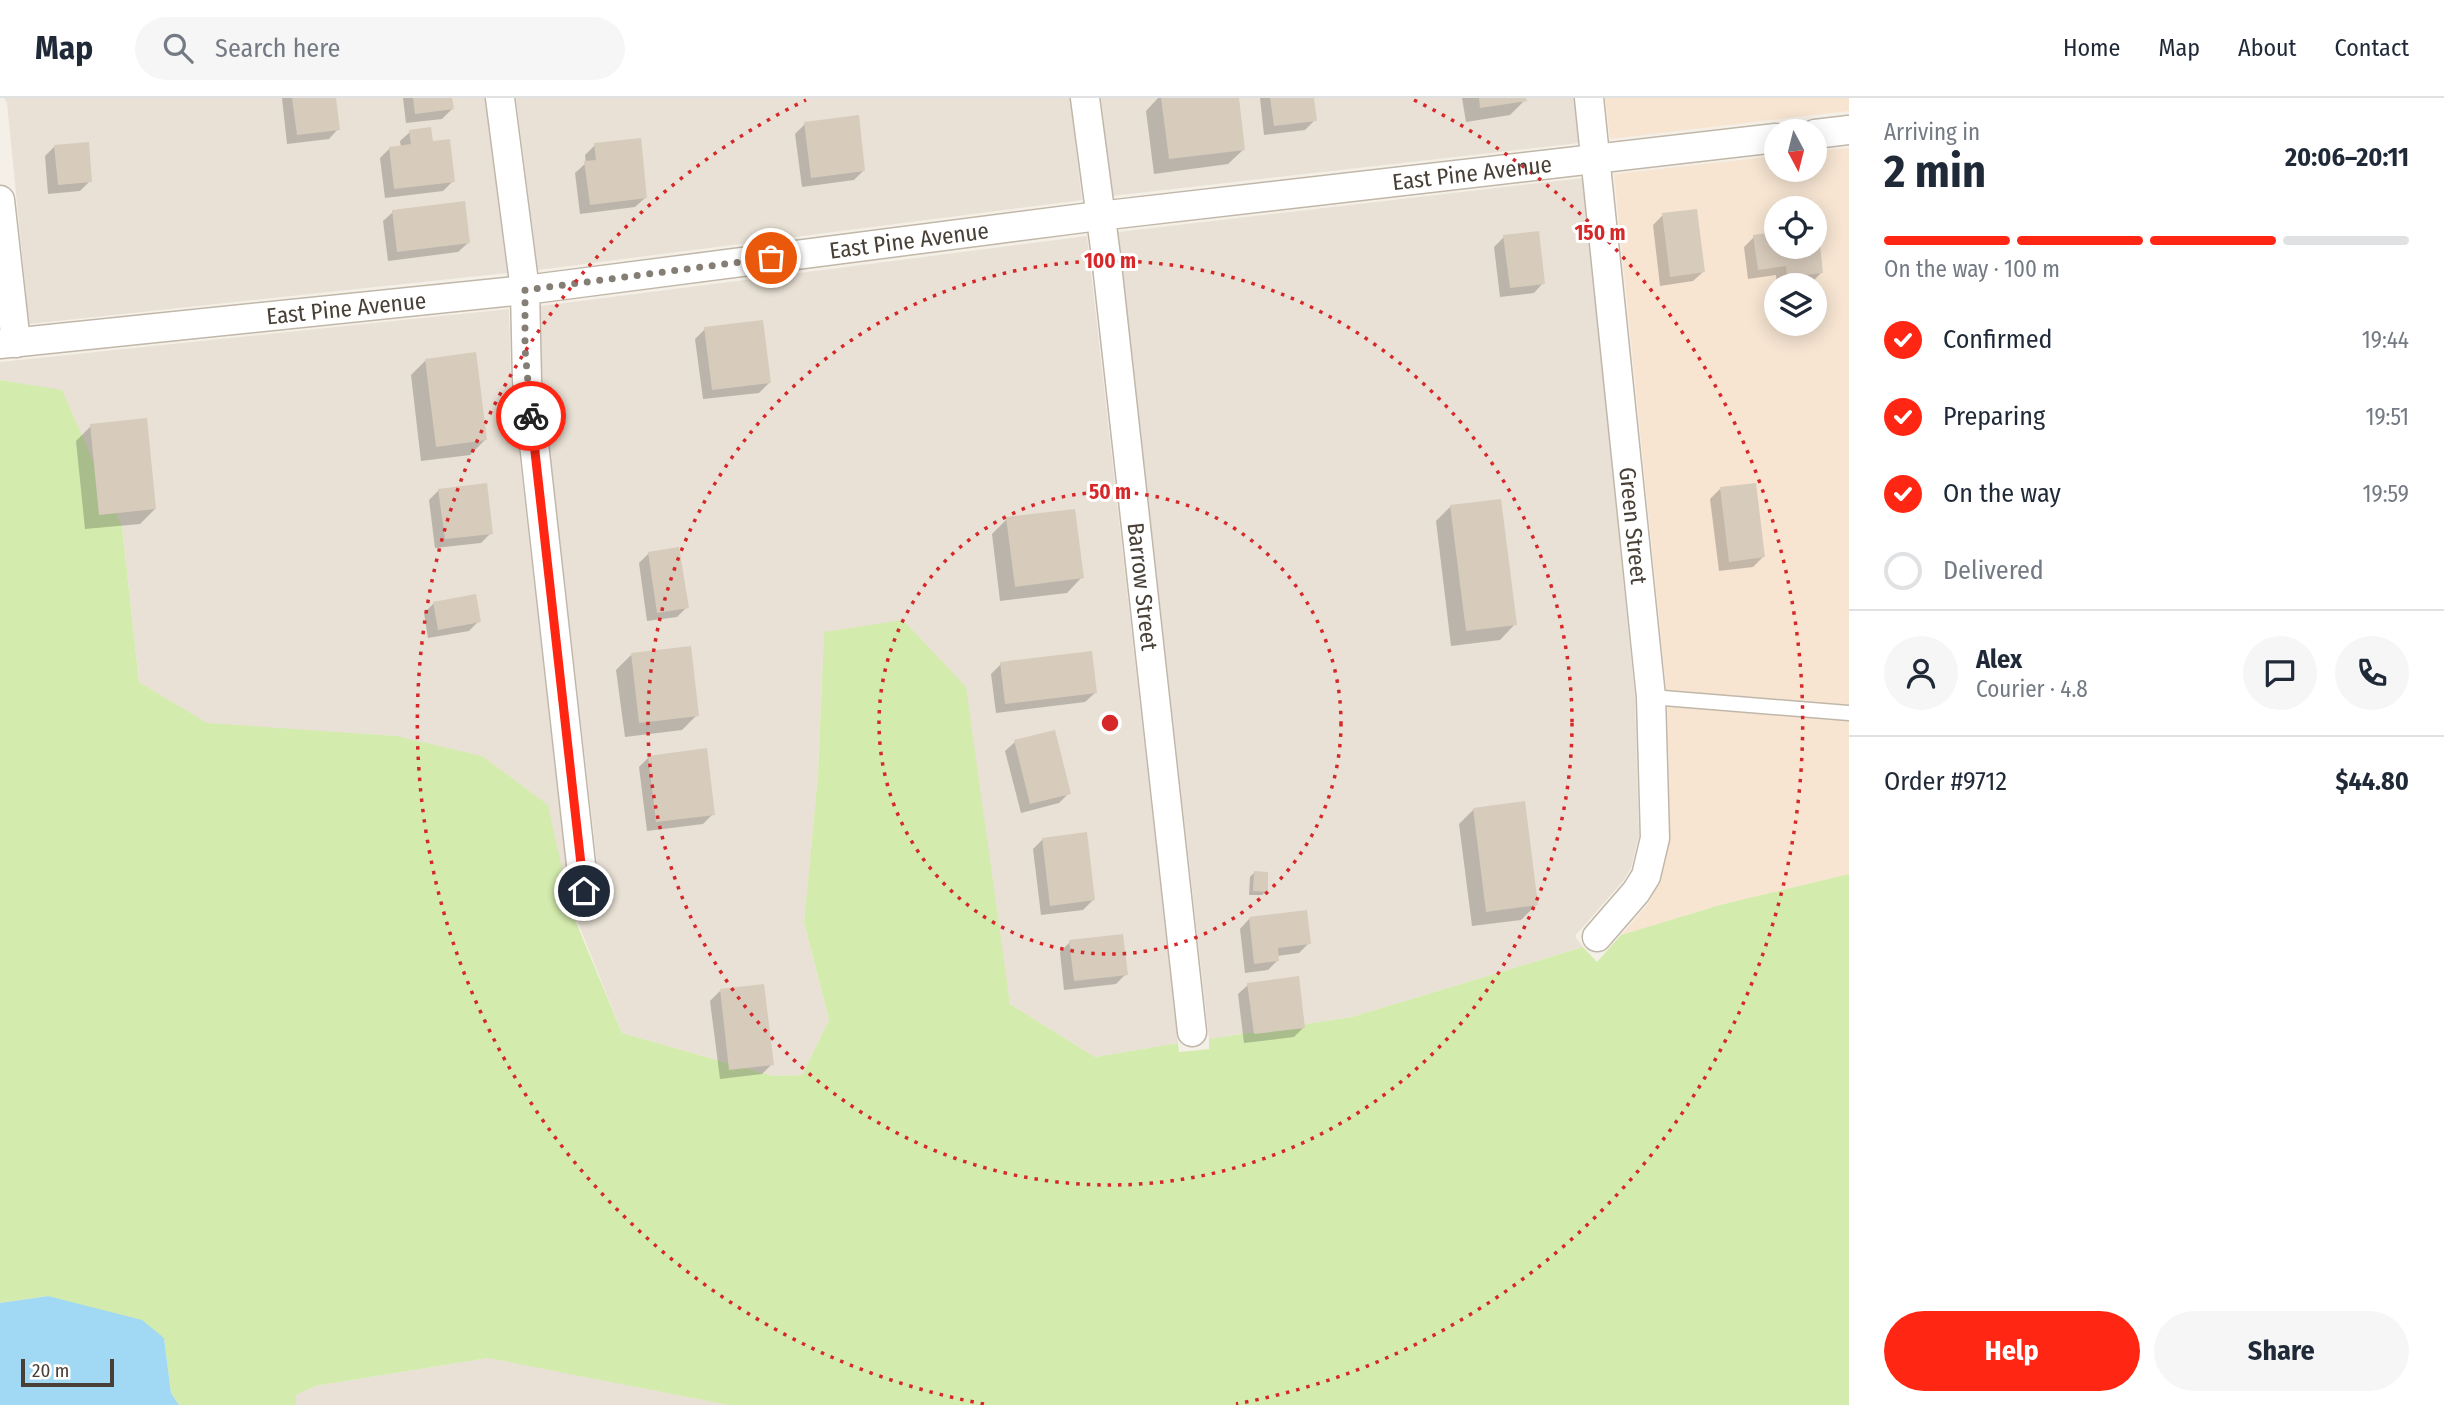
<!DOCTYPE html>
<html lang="en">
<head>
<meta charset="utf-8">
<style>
  body { margin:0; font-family:"Fira Sans Condensed",sans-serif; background:#f6f6f7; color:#1f2937; height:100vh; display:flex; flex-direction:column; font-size:26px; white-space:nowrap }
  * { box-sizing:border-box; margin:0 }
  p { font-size:23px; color:#747a83 }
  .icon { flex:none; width:38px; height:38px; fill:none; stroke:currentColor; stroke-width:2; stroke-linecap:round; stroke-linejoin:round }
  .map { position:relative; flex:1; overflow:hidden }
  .panel { display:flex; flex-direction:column; background:#fff; width:595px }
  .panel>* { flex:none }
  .needle { width:46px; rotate:173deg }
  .fabs { position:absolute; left:1764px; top:21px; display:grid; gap:14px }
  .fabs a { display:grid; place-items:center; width:63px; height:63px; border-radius:50%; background:#fff; box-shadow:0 4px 18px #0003; font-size:35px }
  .scale { position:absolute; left:21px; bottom:18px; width:93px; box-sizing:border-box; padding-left:7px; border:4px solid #484036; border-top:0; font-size:19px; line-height:24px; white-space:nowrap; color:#484036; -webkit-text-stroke:5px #fff; paint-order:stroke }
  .pin { position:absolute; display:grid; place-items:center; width:60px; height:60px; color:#fff; margin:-30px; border:4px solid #fff; border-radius:50%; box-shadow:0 2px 7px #0007 }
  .courier { position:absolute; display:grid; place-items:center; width:70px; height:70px; margin:-35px; border:5px solid #ff2714; border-radius:50%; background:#fff; color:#222; box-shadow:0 2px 9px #0007 }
  .headline em { font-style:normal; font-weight:700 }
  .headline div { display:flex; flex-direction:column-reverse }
  .headline { display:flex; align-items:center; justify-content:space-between; height:119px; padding:0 35px }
  h1 { font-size:46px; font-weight:700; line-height:52px }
  .bar { display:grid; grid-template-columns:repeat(4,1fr); gap:10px 7px; align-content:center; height:84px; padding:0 35px }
  .bar i { height:9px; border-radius:5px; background:#e0e1e3 }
  .bar .selected { background:#ff2714 }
  .bar p { grid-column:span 4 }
  .line { display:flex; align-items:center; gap:18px; padding:0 35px; border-top:2px solid #e0e1e3 }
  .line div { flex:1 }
  .round { display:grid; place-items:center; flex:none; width:74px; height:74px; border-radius:37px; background:#f6f6f7 }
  ol { padding:0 35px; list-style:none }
  li { display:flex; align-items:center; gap:21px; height:77px }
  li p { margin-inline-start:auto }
  li .icon { padding:7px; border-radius:50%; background:#ff2714; color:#fff; stroke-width:4 }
  li:last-child { color:#747a83 }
  li i { width:38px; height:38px; border:4px solid #e0e1e3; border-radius:50% }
  .action { display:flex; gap:14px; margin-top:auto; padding:14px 35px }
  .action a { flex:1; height:80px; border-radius:42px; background:#ff2714; color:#fff; font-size:28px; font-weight:700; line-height:80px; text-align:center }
  .action a+a { background:#f6f6f7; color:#1f2937 }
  header { display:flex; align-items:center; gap:42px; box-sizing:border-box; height:98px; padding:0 35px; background:#fff; border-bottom:2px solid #e0e1e3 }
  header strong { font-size:33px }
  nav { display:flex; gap:38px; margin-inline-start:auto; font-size:24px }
  .search { width:490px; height:63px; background:#f6f6f7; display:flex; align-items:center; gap:18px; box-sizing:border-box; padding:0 24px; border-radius:38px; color:#747a83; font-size:26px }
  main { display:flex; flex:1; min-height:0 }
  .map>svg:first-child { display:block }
  .residential { fill:#e9e1d5 }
  .commercial { fill:#f7e5d2; fill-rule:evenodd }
  .green { fill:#d4ebae }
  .water { fill:#a1d8f4 }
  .shadow { fill:#0003 }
  .building { fill:#d7cbbc }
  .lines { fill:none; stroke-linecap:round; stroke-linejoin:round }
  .service-casing { stroke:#c1b7a9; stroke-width:17 }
  .minor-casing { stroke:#c1b7a9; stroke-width:31 }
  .service { stroke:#fff; stroke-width:14 }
  .minor { stroke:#fff; stroke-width:28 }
  .done { stroke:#857e74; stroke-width:7; stroke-dasharray:0 12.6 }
  .route { stroke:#ff2714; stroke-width:9 }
  .ring { fill:none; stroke:#d62828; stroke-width:3.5; stroke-dasharray:3.5 7 }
  .labels { text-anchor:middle; stroke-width:6; stroke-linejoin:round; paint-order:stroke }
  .street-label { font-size:23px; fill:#484036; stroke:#fff }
  .centre { fill:#d62828; stroke:#fff; stroke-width:3.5 }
  .ring-label { font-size:21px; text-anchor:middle; font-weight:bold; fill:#d62828; stroke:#fff; stroke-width:6; stroke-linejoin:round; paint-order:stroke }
</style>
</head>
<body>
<header>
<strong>Map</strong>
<div class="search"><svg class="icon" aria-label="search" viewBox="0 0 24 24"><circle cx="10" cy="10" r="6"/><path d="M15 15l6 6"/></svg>Search here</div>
<nav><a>Home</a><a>Map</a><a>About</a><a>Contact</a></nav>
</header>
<main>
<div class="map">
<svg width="1849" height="1307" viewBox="0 0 1849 1307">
  <rect width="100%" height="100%" fill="#f5f0e7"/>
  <!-- residential -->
  <g class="residential">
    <path d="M4,0h481l22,175 -478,51 -22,-221z"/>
    <path d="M516,0h554l12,102 -544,70z"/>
    <path d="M1101,0h473l5,45 -467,53z"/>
    <path d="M1583,80l52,520 4,138 -8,32 -7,12 -49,56 8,11 -231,70 -143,22 -91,-807z"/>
    <path d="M1087,138l91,807 -83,14 -85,-53 -23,-152 -163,-220 -6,143 -14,147 25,98 -27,55 -29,1 -151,-43 -49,-123 29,-3 -60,-528 -1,-73z"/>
    <path d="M509,211l2,73 59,519 -3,-7 -171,-158 -189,-12 -68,-42 -17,-156 -60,-135 -62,-11v-18z"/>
    <path d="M488,1260l208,40 33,7h-433v-10l19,-9z"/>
  </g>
  <!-- commercial -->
  <g class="commercial">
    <path d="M1605,0h244v13l-239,28z"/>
    <path d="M1849,50v726l-129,31 -99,30 26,-30 13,-24 10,-43 -3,-140 -53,-524 162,-18v14h39v-19zM1776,110h39v39h-39zM1776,187h39v39h-39z"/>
  </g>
  <!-- green -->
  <path class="green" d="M0,282l62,10 60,136 17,156 68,41 189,13 86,20 66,49 23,105 51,123 151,43 29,-1 27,-55 -25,-98 14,-147 6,-143 79,-12 63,67 44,317 85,53 83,-14 1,9 30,-3v-10l143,-22 231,-70 14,15 24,-27 99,-30 129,-31v531h-1120l-241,-47 -173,28 -19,9v10h-117l-8,-12 -7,-55 -116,-42 -48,7z"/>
  <!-- water -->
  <path class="water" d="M48,1198l94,24 22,18 7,55 8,12h-179v-102z"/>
  <!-- shadow -->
  <g class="shadow">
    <path d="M282,0h53l3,31 -9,10 -42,5z"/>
    <path d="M403,0h48l1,11 -10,10 -36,4z"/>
    <path d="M1158,0h79l7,51 -16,15 -74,10 -8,-63z"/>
    <path d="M1260,0h53l2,22 -10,10 -41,5z"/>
    <path d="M1462,0h63v2l-15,15 -44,7z"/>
    <path d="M805,26l59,46 -10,10 -52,7 -7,-53z"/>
    <path d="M410,34l22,11 21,38 -10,10 -58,7 -5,-40 10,-10 11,-1 -1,-6z"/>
    <path d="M595,47l50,53 -10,9 -55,7 -5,-41 11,-10 -1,-8z"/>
    <path d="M55,48l35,35 -10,10 -32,3 -3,-38z"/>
    <path d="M393,114l75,31 -10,9 -70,9 -5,-40z"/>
    <path d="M1663,117l40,57 -10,9 -33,5 -7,-61z"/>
    <path d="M1815,131l7,43 -10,10 -35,3 -1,-10 -28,4 -4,-32 10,-10 22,-3v13h39z"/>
    <path d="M1504,139l39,46 -9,10 -34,4 -6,-50z"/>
    <path d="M705,231l64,54 -10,10 -56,6 -8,-60z"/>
    <path d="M426,262l59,80 -15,15 -49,6 -10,-86z"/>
    <path d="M91,328l64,83 -15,15 -55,5 -9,-88z"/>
    <path d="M1720,391l43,68 -10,10 -34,4 -9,-72z"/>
    <path d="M439,392l52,43 -10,10 -46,5 -6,-48z"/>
    <path d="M1451,408l64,118 -15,16 -49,6 -15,-125z"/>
    <path d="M1007,421l75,58 -15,16 -67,8 -8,-67z"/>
    <path d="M649,455l38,54 -10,10 -30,4 -8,-58z"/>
    <path d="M434,505l45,18 -10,10 -41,7 -4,-25z"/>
    <path d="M631,557l66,60 -15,15 -57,7 -9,-67z"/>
    <path d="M1001,566l94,29 -10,9 -89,11 -5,-39z"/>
    <path d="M1015,644l54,51 -10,10 -38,10 -16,-62z"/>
    <path d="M649,659l64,57 -10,10 -56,7 -8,-64z"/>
    <path d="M1474,711l62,96 -15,15 -49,6 -13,-102z"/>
    <path d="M1043,741l50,61 -10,10 -42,5 -8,-66z"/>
    <path d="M1254,775l12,18 -4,4h-13l1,-18z"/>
    <path d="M1249,821l60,24 -10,10 -22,3 1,4 -10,10 -23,3 -5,-44z"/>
    <path d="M1070,844l56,32 -10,10 -52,6 -4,-38z"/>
    <path d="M1248,887l56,42 -10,10 -50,6 -6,-49z"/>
    <path d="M720,893l52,73 -10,10 -42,5 -10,-78z"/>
  </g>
  <!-- building -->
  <g class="building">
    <path d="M292,0h44l4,32 -43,5z"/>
    <path d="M413,0h39l2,11 -39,5z"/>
    <path d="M1161,0h78l6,52 -76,9z"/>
    <path d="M1270,0h44l3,23 -43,5z"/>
    <path d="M1479,0h47l1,3 -47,7z"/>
    <path d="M859,17l6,56 -54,7 -7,-56z"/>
    <path d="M431,29l2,14 17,-2 5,43 -61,7 -5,-42 22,-3 -2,-14z"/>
    <path d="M641,40l6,60 -57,7 -6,-44 12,-1 -2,-17z"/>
    <path d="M89,44l3,40 -34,3 -4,-40z"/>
    <path d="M465,103l5,42 -73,9 -5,-42z"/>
    <path d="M1697,111l8,63 -35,5 -8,-64z"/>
    <path d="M1818,129l5,46 -36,4 -1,-11 -28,4 -5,-35 23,-3v15h39v-19z"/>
    <path d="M1539,133l6,53 -35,4 -7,-53z"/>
    <path d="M763,222l8,63 -59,7 -8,-63z"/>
    <path d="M476,254l11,88 -51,7 -11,-88z"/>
    <path d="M147,320l9,91 -57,6 -9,-91z"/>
    <path d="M487,385l6,51 -48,5 -7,-50z"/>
    <path d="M1756,385l9,74 -36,5 -9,-75z"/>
    <path d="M1501,401l16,126 -51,6 -16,-126z"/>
    <path d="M1075,411l9,69 -69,9 -9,-70z"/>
    <path d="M679,449l10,61 -32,5 -9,-61z"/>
    <path d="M476,496l5,28 -43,8 -5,-28z"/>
    <path d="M691,548l8,70 -60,7 -8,-70z"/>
    <path d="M1092,553l5,42 -92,11 -5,-42z"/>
    <path d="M1055,632l16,64 -41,10 -16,-64z"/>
    <path d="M707,650l8,67 -59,7 -8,-66z"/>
    <path d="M1525,703l13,104 -52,7 -13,-104z"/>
    <path d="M1087,734l8,68 -45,6 -8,-68z"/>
    <path d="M1254,773l14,1v20l-15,-1z"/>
    <path d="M1307,812l4,34 -33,4 1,13 -25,3 -5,-47z"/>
    <path d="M1123,836l5,41 -54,6 -5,-41z"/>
    <path d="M1299,878l6,52 -51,6 -7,-51z"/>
    <path d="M764,886l10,81 -45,5 -9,-81z"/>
  </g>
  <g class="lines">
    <!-- service casing -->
    <g class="service-casing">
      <path id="service" d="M1651,599l198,16"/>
    </g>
    <!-- minor casing -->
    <g class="minor-casing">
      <g id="minor">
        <path d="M500,0l25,192 2,91 57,510"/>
        <path id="s1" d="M1085,0l21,158 86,776"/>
        <path id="s2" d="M1589,0l62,599 4,141 -9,38 -10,16 -39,45"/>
        <path d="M1815,36l34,-4"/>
        <path d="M0,102l16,143"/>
        <path id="s3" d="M0,246l525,-54 574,-74 677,-78"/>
      </g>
    </g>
    <!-- service -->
    <use href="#service" class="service"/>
    <!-- minor -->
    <use href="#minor" class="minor"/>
  </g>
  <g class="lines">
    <!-- done -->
    <path class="done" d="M531,318l-6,-67v-59l246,-32"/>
    <!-- route -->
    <path class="route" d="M531,318l53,475"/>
  </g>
  <!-- distance rings -->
  <g class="ring">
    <circle cx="1110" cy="625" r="231"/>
    <circle cx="1110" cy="625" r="462"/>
    <path d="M984 1306A693 693 0 0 1 806 2M1414 2A693 693 0 0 1 1236 1306"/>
  </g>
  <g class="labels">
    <!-- street labels -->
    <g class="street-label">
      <text dy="8" stroke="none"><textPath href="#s3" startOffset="1482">East Pine Avenue</textPath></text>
      <text dy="8" stroke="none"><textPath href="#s3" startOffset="915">East Pine Avenue</textPath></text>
      <text dy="8" stroke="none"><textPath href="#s3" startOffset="348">East Pine Avenue</textPath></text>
      <text dy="8" stroke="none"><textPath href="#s2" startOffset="430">Green Street</textPath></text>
      <text dy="8" stroke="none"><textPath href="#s1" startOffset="492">Barrow Street</textPath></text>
    </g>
  </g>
  <circle cx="1110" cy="625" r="10" class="centre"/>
  <g class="ring-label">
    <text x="1600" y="142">150 m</text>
    <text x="1110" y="170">100 m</text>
    <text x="1110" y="401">50 m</text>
  </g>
</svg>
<div class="fabs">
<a><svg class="needle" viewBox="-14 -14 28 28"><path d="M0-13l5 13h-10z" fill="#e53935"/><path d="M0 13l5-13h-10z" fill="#747a83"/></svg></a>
<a><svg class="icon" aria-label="locate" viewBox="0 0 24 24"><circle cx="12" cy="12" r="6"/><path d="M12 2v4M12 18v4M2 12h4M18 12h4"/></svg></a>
<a><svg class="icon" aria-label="layers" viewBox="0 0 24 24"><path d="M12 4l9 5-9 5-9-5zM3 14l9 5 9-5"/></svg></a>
</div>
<div class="scale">20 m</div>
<div class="pin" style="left:771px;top:160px;background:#ea580c"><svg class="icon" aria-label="bag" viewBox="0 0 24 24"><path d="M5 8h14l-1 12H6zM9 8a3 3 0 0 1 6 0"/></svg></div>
<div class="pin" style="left:584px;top:793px;background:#1f2937"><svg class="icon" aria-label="home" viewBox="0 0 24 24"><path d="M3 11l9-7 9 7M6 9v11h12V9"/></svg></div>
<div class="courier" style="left:531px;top:318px"><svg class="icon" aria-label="bike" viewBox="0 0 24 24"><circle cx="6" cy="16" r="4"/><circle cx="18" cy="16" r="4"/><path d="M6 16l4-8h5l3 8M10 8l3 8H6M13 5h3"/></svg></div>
</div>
<section class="panel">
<div class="headline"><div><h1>2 min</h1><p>Arriving in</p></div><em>20:06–20:11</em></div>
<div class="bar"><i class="selected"></i><i class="selected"></i><i class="selected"></i><i></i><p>On the way · 100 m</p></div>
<ol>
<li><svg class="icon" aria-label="check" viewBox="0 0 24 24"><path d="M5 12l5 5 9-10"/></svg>Confirmed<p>19:44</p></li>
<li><svg class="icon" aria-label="check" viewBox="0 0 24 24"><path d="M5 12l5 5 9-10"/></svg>Preparing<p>19:51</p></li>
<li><svg class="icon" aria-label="check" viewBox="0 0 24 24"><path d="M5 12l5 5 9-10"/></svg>On the way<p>19:59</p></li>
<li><i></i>Delivered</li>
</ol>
<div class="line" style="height:126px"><a class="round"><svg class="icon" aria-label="person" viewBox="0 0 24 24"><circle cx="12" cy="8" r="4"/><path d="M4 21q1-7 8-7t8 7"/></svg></a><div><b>Alex</b><p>Courier · 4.8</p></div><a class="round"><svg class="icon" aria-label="chat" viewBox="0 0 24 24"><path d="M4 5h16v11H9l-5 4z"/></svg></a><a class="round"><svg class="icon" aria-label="phone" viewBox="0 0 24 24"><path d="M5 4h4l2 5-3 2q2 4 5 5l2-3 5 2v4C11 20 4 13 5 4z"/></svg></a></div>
<div class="line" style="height:91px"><div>Order #9712</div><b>$44.80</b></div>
<div class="action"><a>Help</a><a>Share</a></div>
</section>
</main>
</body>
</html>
